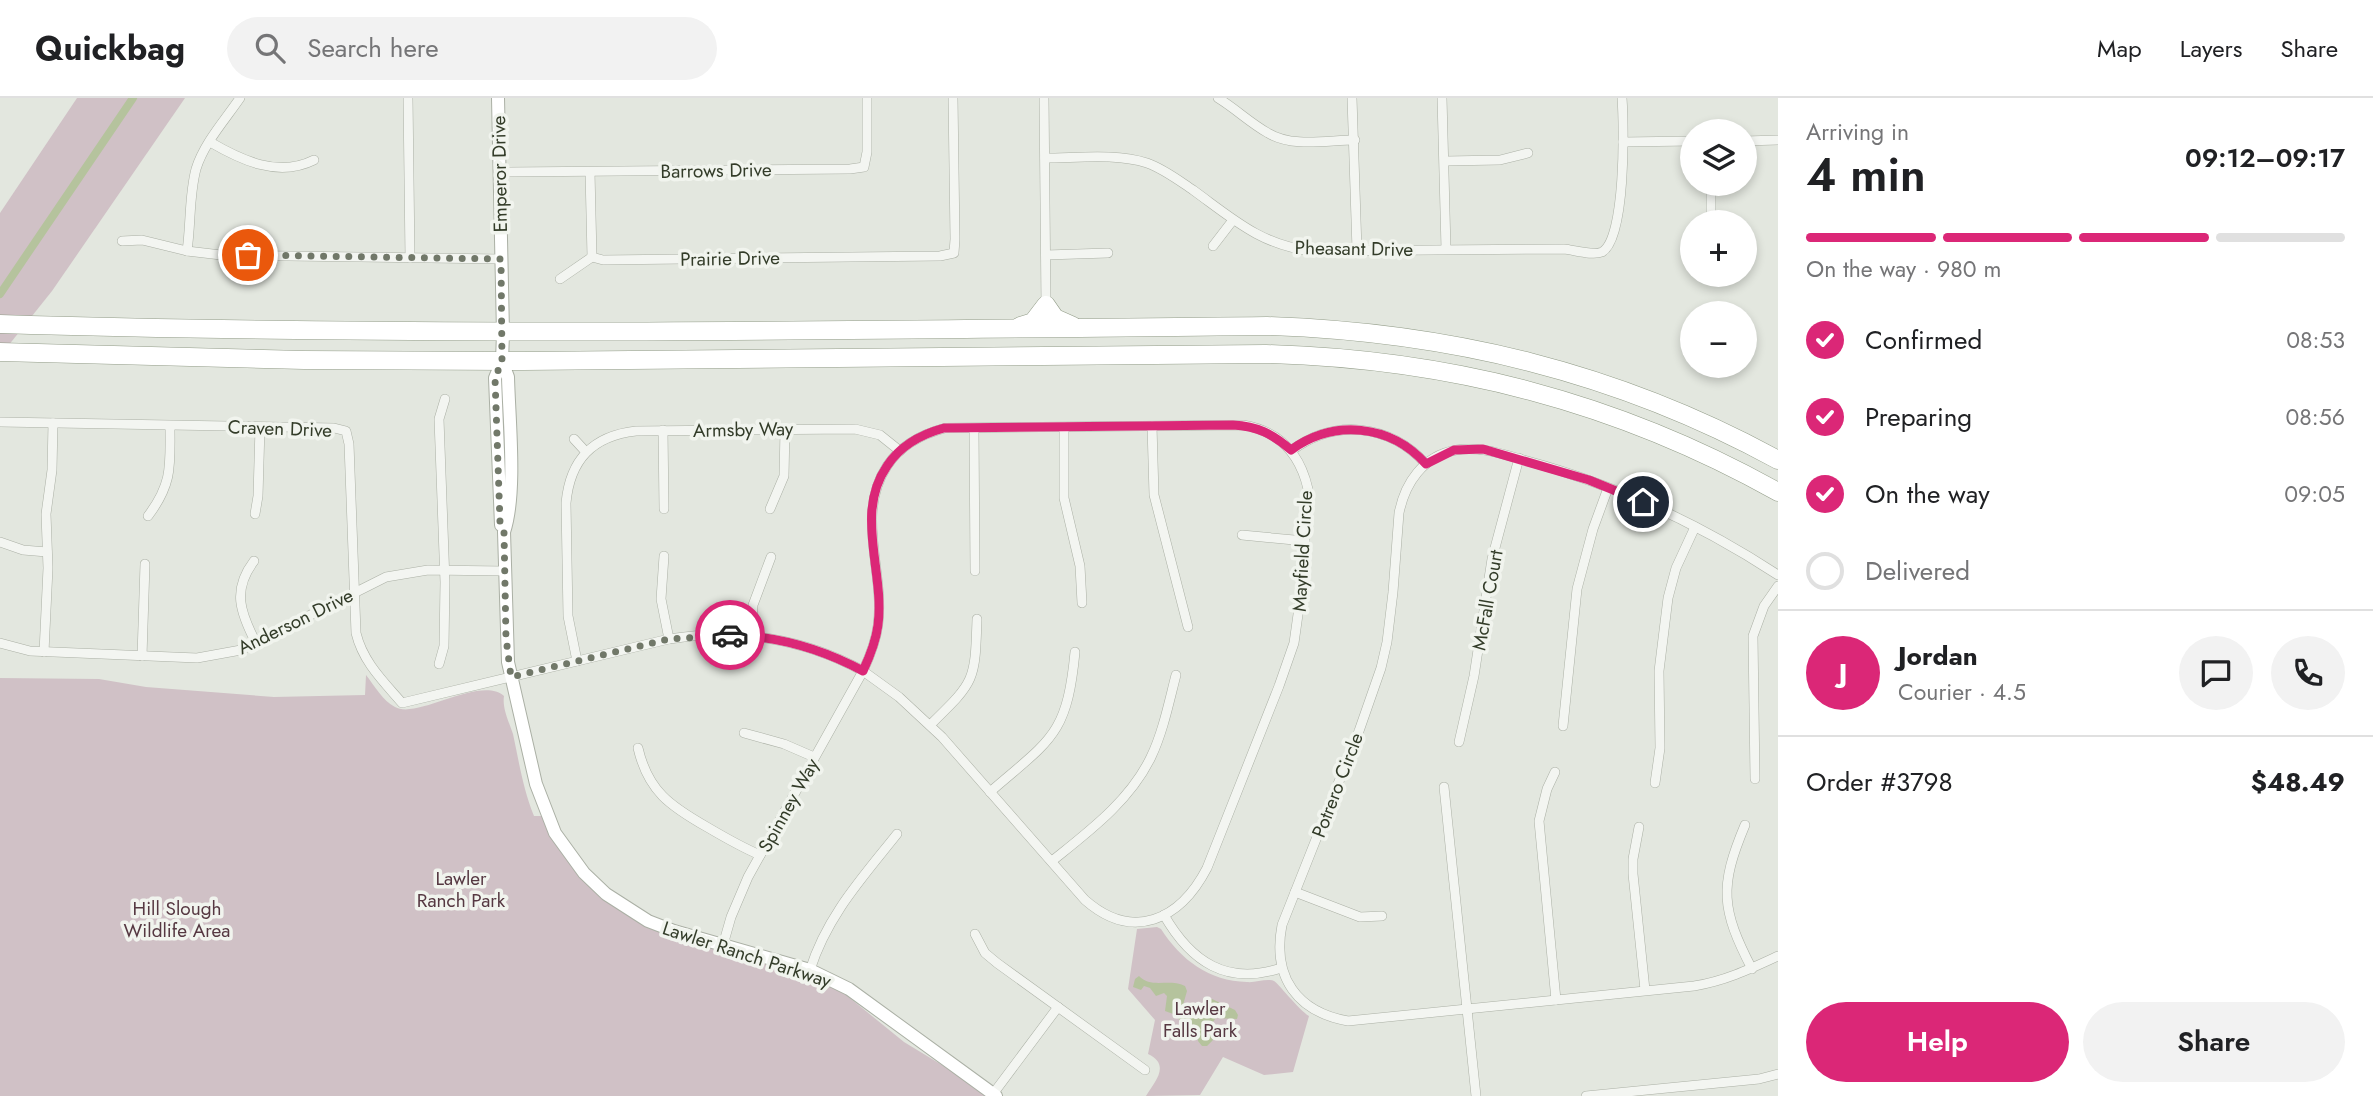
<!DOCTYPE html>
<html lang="en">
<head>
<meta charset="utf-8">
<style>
  body { margin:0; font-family:Jost,sans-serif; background:#f2f2f2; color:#202124; height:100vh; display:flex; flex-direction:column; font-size:26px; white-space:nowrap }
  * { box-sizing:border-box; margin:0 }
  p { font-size:23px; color:#757577 }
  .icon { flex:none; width:38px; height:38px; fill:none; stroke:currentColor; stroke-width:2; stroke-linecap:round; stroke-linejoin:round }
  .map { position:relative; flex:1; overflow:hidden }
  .side { display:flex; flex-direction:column; background:#fff; width:595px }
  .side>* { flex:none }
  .buttons { position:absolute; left:1680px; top:21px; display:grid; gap:14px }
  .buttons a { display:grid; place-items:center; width:77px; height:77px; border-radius:50%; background:#fff; box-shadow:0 4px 10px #0003; font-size:35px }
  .pin { position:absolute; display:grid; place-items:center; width:60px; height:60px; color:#fff; margin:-30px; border:4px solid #fff; border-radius:50%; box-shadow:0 2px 7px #0007 }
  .courier { position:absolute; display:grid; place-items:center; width:70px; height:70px; margin:-35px; border:5px solid #db2777; border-radius:50%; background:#fff; color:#222; box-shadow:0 2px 9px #0007 }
  .overview em { font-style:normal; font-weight:600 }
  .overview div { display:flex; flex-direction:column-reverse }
  .overview { display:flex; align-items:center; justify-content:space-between; height:119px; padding:0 28px }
  h1 { font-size:46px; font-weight:600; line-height:52px }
  .bar { display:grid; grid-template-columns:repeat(4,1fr); gap:10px 7px; align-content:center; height:84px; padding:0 28px }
  .bar i { height:9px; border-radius:5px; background:#e0e0e0 }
  .bar .on { background:#db2777 }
  .bar p { grid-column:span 4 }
  .line { display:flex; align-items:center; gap:18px; padding:0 28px; border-top:2px solid #e0e0e0 }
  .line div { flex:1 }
  .round { display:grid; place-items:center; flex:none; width:74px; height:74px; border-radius:37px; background:#f2f2f2 }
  ol { padding:0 28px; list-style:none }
  li { display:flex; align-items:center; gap:21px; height:77px }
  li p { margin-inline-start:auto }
  li .icon { padding:7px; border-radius:50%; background:#db2777; color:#fff; stroke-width:4 }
  li:last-child { color:#757577 }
  li i { width:38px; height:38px; border:4px solid #e0e0e0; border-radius:50% }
  .action { display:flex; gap:14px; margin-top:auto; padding:14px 28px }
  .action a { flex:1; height:80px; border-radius:42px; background:#db2777; color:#fff; font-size:28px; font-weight:600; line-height:80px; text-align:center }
  .action a+a { background:#f2f2f2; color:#202124 }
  header { display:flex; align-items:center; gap:42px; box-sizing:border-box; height:98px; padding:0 35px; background:#fff; border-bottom:2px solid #e0e0e0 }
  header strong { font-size:33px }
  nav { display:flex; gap:38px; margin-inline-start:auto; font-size:24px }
  .search { width:490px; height:63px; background:#f2f2f2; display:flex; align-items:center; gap:18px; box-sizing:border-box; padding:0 24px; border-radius:38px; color:#757577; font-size:26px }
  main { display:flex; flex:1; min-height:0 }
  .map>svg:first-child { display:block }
  .green { fill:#d0c1c6 }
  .water { fill:#b5c39d }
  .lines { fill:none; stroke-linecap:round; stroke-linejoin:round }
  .canal { stroke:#b5c39d; stroke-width:8 }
  .street-casing { stroke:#abb0a5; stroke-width:10 }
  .secondary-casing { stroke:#abb0a5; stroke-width:14 }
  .highway-casing { stroke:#929c88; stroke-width:19 }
  .street { stroke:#f3f5f1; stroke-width:9 }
  .secondary { stroke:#fff; stroke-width:12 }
  .highway { stroke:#fff; stroke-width:18 }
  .done { stroke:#717869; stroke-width:7; stroke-dasharray:0 12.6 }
  .route { stroke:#db2777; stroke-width:9 }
  .labels { text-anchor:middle; stroke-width:7; stroke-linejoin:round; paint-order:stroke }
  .street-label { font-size:19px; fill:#333c29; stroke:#f1f4ee }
  .park-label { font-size:19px; fill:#563842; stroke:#f1f4ee }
</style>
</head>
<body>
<header>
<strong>Quickbag</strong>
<div class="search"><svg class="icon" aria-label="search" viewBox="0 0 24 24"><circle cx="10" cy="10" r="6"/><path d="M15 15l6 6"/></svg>Search here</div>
<nav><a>Map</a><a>Layers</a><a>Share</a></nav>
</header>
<main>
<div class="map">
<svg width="1778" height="998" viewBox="0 0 1778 998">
  <rect width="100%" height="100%" fill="#e3e7df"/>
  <!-- green -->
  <g class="green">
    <path d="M77,0h108l-133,193 -52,65v-143z"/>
    <path d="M366,577c8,10 17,26 29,32 22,13 85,-32 109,-11 -2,12 5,26 9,38 6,28 10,55 21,82h17l14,39 62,47 98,53 99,22 80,65 89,54h-993v-418l99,1 47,8 128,10 91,-2z"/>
    <path d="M1157,829l4,2c20,31 48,52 86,53 8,1 20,-4 27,-1 3,1 25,29 35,35l-16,56 -29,3 -41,-18 -23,38 -54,1c9,-15 25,-31 2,-42l7,-34 -27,-31 9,-60z"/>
  </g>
  <!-- water -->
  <path class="water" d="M1139,878c12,13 30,2 46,10l2,5 -4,14 6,10 8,1 7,-7 2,-8 6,-2 23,11 3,5 -1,4 -21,-1 -4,5 1,17 -6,6h-5l-4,-5 -3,-16 -14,-3 -5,-7 -11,-4 2,-15 -3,-3 -8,3 -6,-8 -6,-2 -3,4 -8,-3 2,-8z"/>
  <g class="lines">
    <!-- canal -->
    <path class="canal" d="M0,196l133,-196"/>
    <!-- street casing -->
    <g class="street-casing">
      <g id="street">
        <path d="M408,0l2,160"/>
        <path d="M1044,0l2,207"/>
        <path d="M1218,0c18,11 32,25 50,35 25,15 60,7 87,7"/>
        <path d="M1352,0l5,152"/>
        <path d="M1442,0l4,151"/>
        <path d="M1745,43l33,-1"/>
        <path d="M210,44c31,18 68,36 104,18"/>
        <path d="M1623,44l69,-1"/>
        <path d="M1045,60c32,0 71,-5 102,5 17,6 31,17 46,27 40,29 68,55 118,61l253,-2c10,1 29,7 38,3 24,-13 22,-127 20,-154"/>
        <path d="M1446,63l54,-1 28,-7"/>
        <path d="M499,74l351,-3 14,-2 3,-15v-54"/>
        <path d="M590,74l2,85 11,3 337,-4 14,-3 1,-14 -2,-141"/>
        <path d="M1711,86v38"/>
        <path d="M122,143l20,-1 45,11 34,4 280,4"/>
        <path d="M1213,148l20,-26"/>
        <path d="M187,153c4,-27 2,-56 9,-82 8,-26 29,-49 44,-71"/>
        <path d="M1046,157l62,-2"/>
        <path d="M560,181l32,-22"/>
        <path d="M0,324l334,6 12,3 3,13 7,189c7,29 27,48 46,70l267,-64c67,-11 134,-1 194,32l-115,206 -17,40 -8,28"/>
        <path d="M1243,327c36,6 57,29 65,64l-6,97 -8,57 -15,43 -72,182c-27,52 -74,74 -122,32l-143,-163 -43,-40 -36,-26c7,-15 13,-30 15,-46 7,-54 -23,-110 9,-159 13,-20 35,-32 58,-38z"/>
        <path d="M1152,328l2,69 34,132"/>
        <path d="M1064,329v71l16,68 2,37"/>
        <path d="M974,330l1,143"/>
        <path d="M663,332l1,79"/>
        <path d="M574,341l12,13"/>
        <path d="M1291,353c43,-33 99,-27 135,13"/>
        <path d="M770,411l14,-33 1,-47"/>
        <path d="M255,416l3,-18 2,-69"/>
        <path d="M148,418c25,-33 22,-51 22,-90"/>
        <path d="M1242,437l63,6"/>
        <path d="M0,444l23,8 24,2"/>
        <path d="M664,458l-3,43 8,40"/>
        <path d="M254,463c-22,29 -14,51 2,82"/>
        <path d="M1778,477c-78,-51 -164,-91 -254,-115 -22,-6 -44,-14 -68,-10 -33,6 -51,33 -57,63l-6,79 -6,50 -6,26 -22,63 -77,194c-10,52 15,87 66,96l346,-35c31,-5 56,-17 84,-30"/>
        <path d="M751,538l2,-31 18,-48"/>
        <path d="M0,545l30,8 167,7 44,-8 145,-73 42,-7 76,1"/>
        <path d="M44,554l4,-84 -2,-54 6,-44 1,-47"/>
        <path d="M142,558l3,-92"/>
        <path d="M577,563l-9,-45 -2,-113c4,-43 26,-67 70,-72l219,-2 25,6 20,16"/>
        <path d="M439,566l5,-18 1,-64 -6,-163 6,-20"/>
        <path d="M930,627c45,-44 45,-43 47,-106"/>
        <path d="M1563,628l14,-137 16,-60 15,-41"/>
        <path d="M744,635l40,11 30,13"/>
        <path d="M1459,644l15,-66 18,-117 27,-101"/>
        <path d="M638,650c10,43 32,58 69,79 17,10 34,20 53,28"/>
        <path d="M1555,674l-8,17 -8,32 17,179"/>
        <path d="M1755,681l-2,-143 11,-30 14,-20"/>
        <path d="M1655,685l5,-35 -1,-77 9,-73 8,-30 19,-41"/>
        <path d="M1444,689l32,309"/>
        <path d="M990,694c61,-53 77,-56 85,-140"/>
        <path d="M1745,727c-26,62 -24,84 7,144"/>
        <path d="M1639,729l-6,32v15l12,116"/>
        <path d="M1052,763c36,-29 78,-60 99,-104 12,-25 18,-55 25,-82"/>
        <path d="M1295,794l65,25 22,-1"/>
        <path d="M1164,817c27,47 63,71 117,53"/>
        <path d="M975,836l10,19 12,10 148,107"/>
        <path d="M810,872c17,-54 52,-92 87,-136"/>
        <path d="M993,996l65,-87"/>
        <path d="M1586,998l173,-17 19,-5"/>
      </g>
    </g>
    <!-- secondary casing -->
    <g class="secondary-casing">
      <g id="secondary">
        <path d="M498,0l5,235 -1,28 -7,17 6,147"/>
        <path d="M502,263l6,16c1,43 9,116 -4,155l4,130 28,122 19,49 29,40 22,21 42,27 26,10 136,39 39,19 147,107"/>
      </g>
    </g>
    <!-- highway casing -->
    <g class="highway-casing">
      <g id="highway">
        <path d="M0,226c422,13 844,6 1267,2 182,6 350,46 511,134"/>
        <path d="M1020,228l13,-4 13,-17 9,13 18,8"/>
        <path d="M0,254l304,8 220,1 742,-7c184,5 351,48 512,138"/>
      </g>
    </g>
    <!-- street -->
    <use href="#street" class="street"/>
    <!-- secondary -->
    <use href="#secondary" class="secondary"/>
    <!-- highway -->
    <use href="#highway" class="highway"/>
  </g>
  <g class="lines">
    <!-- done -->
    <path class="done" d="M248,157l253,4 1,102 -7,17 5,144 4,10 2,106 5,39 158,-38 61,-4"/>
    <!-- route -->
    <path class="route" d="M730,537c47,1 92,14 133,36 7,-15 13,-30 15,-46 7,-53 -24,-111 9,-159 13,-20 35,-32 57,-38l289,-3c24,1 40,9 58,25 43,-31 99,-26 135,14l28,-14 29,-1 106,31 54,22"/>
  </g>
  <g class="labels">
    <!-- street labels -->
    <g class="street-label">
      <text transform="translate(716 72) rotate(-1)" y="7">Barrows Drive</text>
      <text transform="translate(499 76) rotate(-91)" y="7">Emperor Drive</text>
      <text transform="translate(1354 150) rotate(1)" y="7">Pheasant Drive</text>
      <text transform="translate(730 160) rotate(-1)" y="7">Prairie Drive</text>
      <text transform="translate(280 330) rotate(2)" y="7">Craven Drive</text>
      <text transform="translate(743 331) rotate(-1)" y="7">Armsby Way</text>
      <text transform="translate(1302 453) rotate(-87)" y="7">Mayfield Circle</text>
      <text transform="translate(1487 502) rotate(-80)" y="7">McFall Court</text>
      <text transform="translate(295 523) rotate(-26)" y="7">Anderson Drive</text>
      <text transform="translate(1337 687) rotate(-69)" y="7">Potrero Circle</text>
      <text transform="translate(788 707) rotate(-61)" y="7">Spinney Way</text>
      <text transform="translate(747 856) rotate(18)" y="7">Lawler Ranch Parkway</text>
    </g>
    <!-- park labels -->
    <g class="park-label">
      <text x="461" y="787">Lawler<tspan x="461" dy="22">Ranch Park</tspan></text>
      <text x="177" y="817">Hill Slough<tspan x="177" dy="22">Wildlife Area</tspan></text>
      <text x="1200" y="917">Lawler<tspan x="1200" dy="22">Falls Park</tspan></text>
    </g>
  </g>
</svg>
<div class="buttons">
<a><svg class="icon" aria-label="layers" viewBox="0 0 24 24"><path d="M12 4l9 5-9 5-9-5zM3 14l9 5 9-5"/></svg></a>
<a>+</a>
<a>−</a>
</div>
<div class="pin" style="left:248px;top:157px;background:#ea580c"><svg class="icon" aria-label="bag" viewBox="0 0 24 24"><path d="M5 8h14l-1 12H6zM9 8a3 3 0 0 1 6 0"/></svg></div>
<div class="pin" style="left:1643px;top:404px;background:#1f2937"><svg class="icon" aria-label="home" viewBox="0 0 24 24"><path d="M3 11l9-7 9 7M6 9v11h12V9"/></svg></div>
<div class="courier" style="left:730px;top:537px"><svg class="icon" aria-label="car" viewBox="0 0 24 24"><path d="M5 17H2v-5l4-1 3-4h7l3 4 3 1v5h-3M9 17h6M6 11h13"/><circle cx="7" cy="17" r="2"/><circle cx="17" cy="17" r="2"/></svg></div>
</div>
<section class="side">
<div class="overview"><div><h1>4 min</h1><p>Arriving in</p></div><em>09:12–09:17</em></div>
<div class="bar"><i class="on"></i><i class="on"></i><i class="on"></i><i></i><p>On the way · 980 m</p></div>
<ol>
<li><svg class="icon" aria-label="check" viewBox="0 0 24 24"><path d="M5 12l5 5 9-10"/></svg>Confirmed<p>08:53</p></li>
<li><svg class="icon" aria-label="check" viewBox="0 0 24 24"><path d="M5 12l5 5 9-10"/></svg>Preparing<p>08:56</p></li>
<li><svg class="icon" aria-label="check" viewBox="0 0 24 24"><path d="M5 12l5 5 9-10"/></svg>On the way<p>09:05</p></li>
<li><i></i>Delivered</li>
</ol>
<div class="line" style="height:126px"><b class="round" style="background:#db2777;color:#fff">J</b><div><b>Jordan</b><p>Courier · 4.5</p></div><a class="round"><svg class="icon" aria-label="chat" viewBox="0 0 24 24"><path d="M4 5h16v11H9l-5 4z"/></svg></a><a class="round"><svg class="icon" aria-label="phone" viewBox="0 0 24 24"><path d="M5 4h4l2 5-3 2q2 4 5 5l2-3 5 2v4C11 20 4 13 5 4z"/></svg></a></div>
<div class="line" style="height:91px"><div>Order #3798</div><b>$48.49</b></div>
<div class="action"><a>Help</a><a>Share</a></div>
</section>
</main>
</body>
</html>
